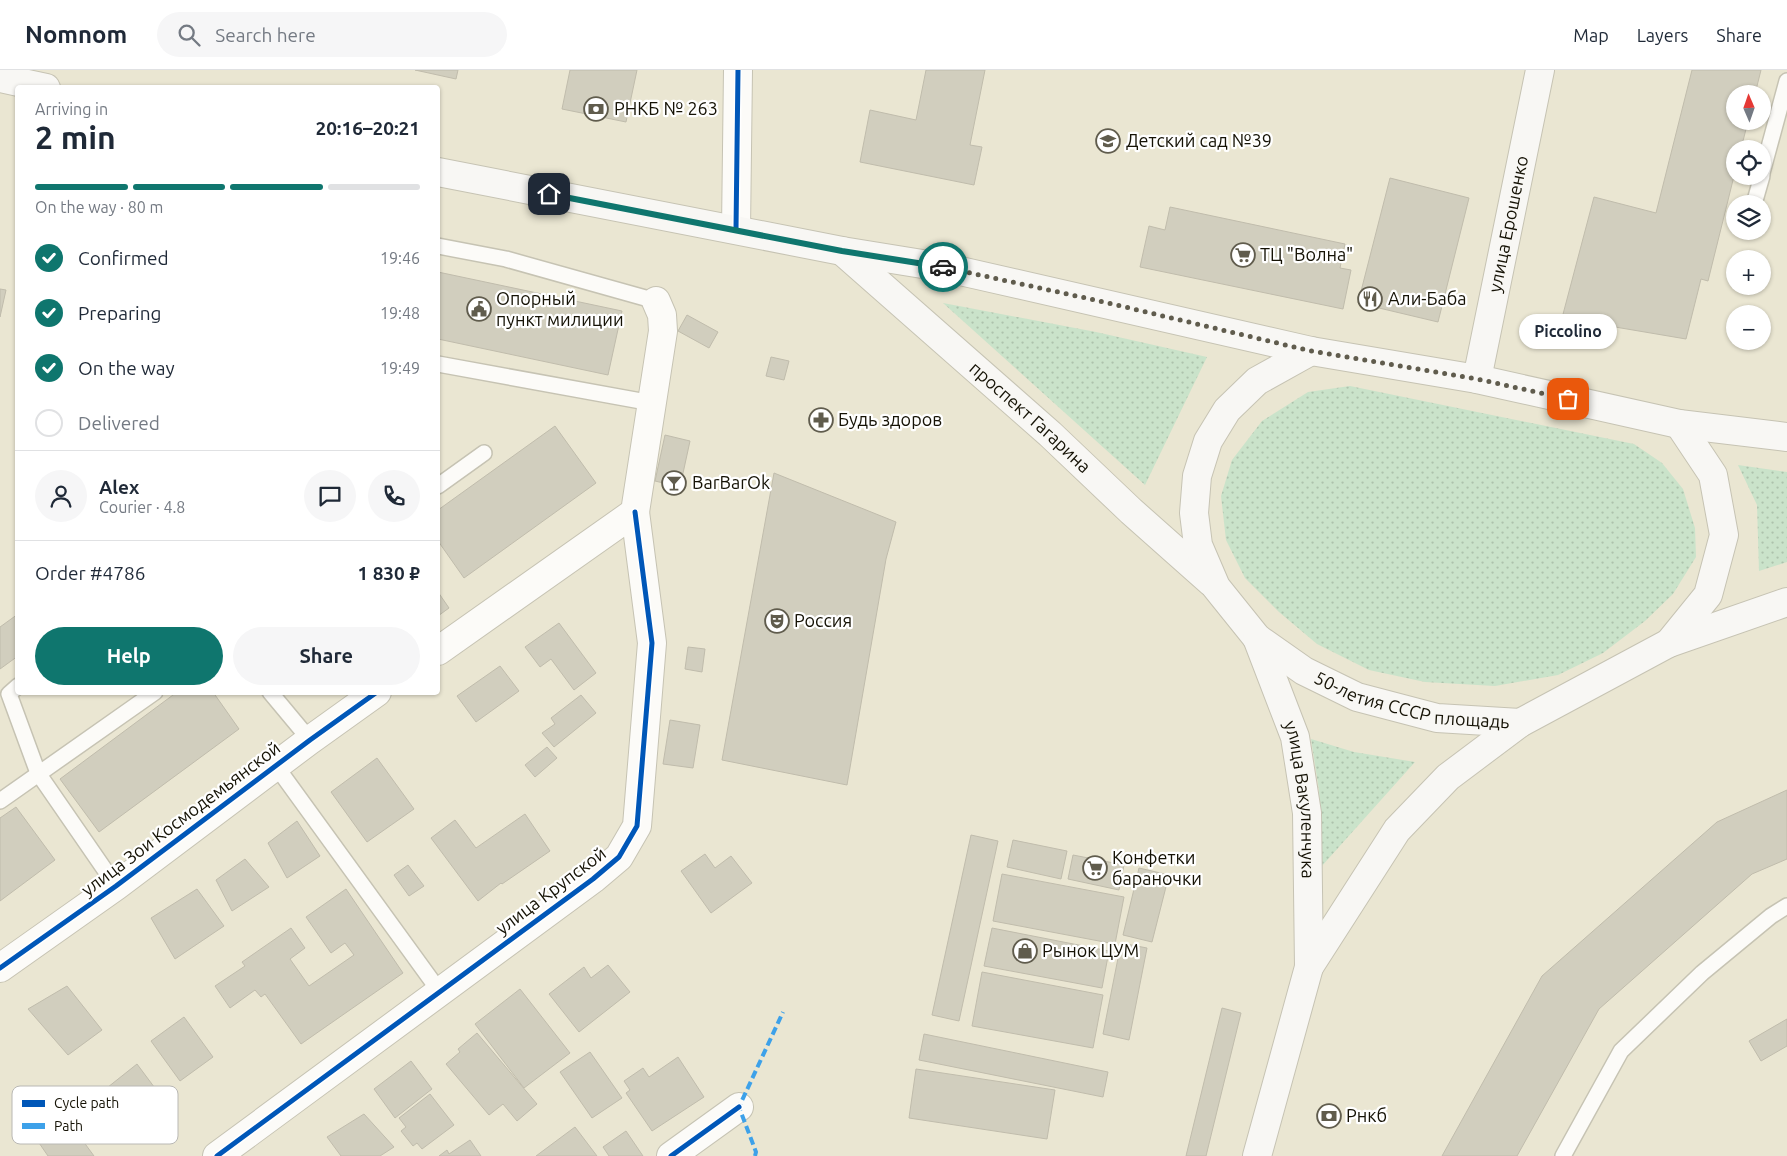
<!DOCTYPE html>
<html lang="en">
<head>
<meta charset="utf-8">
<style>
  body { margin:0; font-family:Ubuntu,sans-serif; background:#f6f6f7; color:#1f2937; height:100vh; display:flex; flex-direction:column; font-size:19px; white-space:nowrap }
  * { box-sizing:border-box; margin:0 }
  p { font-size:16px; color:#747a83 }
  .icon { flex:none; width:28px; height:28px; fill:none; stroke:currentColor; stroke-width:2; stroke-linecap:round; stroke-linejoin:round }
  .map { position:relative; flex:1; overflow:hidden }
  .details { position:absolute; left:15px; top:15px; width:425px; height:610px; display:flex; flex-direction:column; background:#fff; border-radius:5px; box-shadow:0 1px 4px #0004 }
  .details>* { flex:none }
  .needle { width:32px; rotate:358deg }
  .buttons { position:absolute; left:1726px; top:15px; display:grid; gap:10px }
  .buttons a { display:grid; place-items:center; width:45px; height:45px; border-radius:50%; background:#fff; box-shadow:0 1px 4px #0004; font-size:25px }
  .pin { position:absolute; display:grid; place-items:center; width:42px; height:42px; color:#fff; margin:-21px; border-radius:10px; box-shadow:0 2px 8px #0006 }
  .courier { position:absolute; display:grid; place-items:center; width:50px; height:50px; margin:-25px; border:4px solid #0f766e; border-radius:50%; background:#fff; color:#222; box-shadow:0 1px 6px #0007 }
  .bubble { position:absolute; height:35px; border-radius:18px; background:#fff; box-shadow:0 1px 4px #0004; font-size:16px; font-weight:600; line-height:35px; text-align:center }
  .head em { font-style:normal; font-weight:600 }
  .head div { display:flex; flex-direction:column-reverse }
  .head { display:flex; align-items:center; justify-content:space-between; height:85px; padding:0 20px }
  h1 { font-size:32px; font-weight:600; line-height:38px }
  .bar { display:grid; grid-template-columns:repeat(4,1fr); gap:8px 5px; align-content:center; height:60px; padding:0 20px }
  .bar i { height:6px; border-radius:4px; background:#e0e1e3 }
  .bar .selected { background:#0f766e }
  .bar p { grid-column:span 4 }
  .line { display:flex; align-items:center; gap:12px; padding:0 20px; border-top:1px solid #e0e1e3 }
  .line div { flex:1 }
  .round { display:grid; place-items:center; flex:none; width:52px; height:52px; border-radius:26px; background:#f6f6f7 }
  ol { padding:0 20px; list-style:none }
  li { display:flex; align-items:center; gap:15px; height:55px }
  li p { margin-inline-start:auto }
  li .icon { padding:5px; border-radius:50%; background:#0f766e; color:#fff; stroke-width:4 }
  li:last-child { color:#747a83 }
  li i { width:28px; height:28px; border:2px solid #e0e1e3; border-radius:50% }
  .action { display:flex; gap:10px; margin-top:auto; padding:10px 20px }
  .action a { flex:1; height:58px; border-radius:30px; background:#0f766e; color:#fff; font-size:20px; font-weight:600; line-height:58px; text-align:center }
  .action a+a { background:#f6f6f7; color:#1f2937 }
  header { display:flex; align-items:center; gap:30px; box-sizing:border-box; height:70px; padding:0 25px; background:#fff; border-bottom:1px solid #e0e1e3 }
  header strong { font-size:24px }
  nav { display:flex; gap:28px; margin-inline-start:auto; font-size:18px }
  .search { width:350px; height:45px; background:#f6f6f7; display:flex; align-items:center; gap:12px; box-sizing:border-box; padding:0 18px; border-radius:28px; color:#747a83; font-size:19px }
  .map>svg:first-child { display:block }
  .grass { fill:url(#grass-dots) }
  .building { fill:#d1cebe; stroke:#c0bcac }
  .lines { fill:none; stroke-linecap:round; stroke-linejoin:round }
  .service-casing { stroke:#c6c3b3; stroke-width:18 }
  .minor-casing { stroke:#c6c3b3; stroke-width:30 }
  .secondary-casing { stroke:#c6c3b3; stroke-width:30 }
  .service { stroke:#fcfbf8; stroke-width:15 }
  .minor { stroke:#fcfbf8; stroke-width:28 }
  .secondary { stroke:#f8f7f4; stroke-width:28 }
  .quiet { stroke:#3da1e9; stroke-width:4; stroke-dasharray:8 4; stroke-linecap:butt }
  .cycleway-casing { stroke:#fff; stroke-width:8 }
  .cycleway { stroke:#0057b8; stroke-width:5 }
  .done { stroke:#605c4d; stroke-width:5; stroke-dasharray:0 9 }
  .route { stroke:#0f766e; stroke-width:6 }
  .labels { text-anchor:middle; stroke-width:4.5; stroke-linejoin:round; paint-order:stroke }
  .poi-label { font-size:18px; fill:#151205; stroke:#fff; text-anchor:start }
  .street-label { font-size:18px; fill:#151205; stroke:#fff }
  .key { fill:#fff; stroke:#b9b8b4; stroke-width:1 }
  .key-label { font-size:14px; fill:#151205 }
</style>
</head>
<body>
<header>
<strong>Nomnom</strong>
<div class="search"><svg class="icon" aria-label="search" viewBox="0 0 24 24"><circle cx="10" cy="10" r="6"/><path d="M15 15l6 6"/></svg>Search here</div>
<nav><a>Map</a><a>Layers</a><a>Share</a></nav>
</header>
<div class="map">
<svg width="1787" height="1086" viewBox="0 0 1787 1086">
  <defs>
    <pattern id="grass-dots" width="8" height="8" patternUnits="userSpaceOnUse" patternTransform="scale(1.25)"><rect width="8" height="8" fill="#cae3ca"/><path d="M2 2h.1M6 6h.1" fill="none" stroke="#adc2ac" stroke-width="1.8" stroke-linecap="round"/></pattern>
  </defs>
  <rect width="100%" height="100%" fill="#eae6d2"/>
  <!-- grass -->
  <g class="grass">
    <path d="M943,233l153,29 111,25 -62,128z"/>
    <path d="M1350,316l284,58 28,19 21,26 12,39 1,29 -23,37 -28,27 -42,32 -45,22 -63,11 -70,-4 -56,-12 -52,-26 -38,-32 -34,-34 -19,-38 -5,-44 11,-36 30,-39 46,-29z"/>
    <path d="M1738,395l49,7v90l-28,9 -2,-66z"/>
    <path d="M1311,669l43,13 61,10 -94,105 -2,-77z"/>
  </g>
  <!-- building -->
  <g class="building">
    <path d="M415,0h43l-2,9z"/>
    <path d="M570,0h67l-11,52 -64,-13z"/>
    <path d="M926,0h59l-15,75 12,2 -8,38 -114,-23 10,-52 46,10z"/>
    <path d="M1692,0h69l-6,24h-20v27h13l-7,28h-6v23l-27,109 -7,-2 -15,60 -124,-21 32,-121 62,16z"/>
    <path d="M1390,108l79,20 -31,124 -80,-19z"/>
    <path d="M1170,137l175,37 -5,24 11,2 -8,39 -203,-42 9,-41 16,4z"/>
    <path d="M438,202l184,39 -14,64 -170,-36z"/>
    <path d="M0,219l6,1 -6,27z"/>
    <path d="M687,245l31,17 -9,16 -31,-17z"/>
    <path d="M771,287l18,4 -5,19 -18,-4z"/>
    <path d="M555,356l41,57 -132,95 -26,-37v-31z"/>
    <path d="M665,365l25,6 -10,46 -25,-6z"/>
    <path d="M774,403l122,49 -10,37 -39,226 -125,-25z"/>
    <path d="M438,522l11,16 -11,8z"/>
    <path d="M18,544v42l-18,13v-42z"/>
    <path d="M559,553l37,50 -22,17 -23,-31 -11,8 -15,-20z"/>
    <path d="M688,577l17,2 -3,23 -17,-3z"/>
    <path d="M500,596l19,25 -43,31 -19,-26z"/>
    <path d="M177,622h36l26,37 -140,103 -39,-53z"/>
    <path d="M581,625l15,18 -42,34 -12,-14 13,-9 -4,-6z"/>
    <path d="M670,650l30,5 -7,43 -30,-4z"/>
    <path d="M547,677l10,11 -22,19 -10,-12z"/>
    <path d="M377,688l37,51 -47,33 -36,-50z"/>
    <path d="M1787,720v69l-35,15 -153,135 -82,147h-75l100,-180 175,-154z"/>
    <path d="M16,737l39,53 -55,41v-83z"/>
    <path d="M525,744l25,37 -48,33 -1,-1 -23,18 -47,-63 24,-18 21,28z"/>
    <path d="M297,751l23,35 -33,22 -19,-35z"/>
    <path d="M971,765l27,6 -39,180 -27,-6z"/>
    <path d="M1013,770l54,11 -6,28 -54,-12z"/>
    <path d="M705,784l10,14 16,-12 21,27 -41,30 -30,-42z"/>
    <path d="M1073,785l51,10 -5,25 -51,-11z"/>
    <path d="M245,789l24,28 -37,24 -16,-31z"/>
    <path d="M408,795l16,21 -15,10 -15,-21z"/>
    <path d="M1139,798l30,7 -17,67 -29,-7z"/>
    <path d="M1002,804l122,23 -9,47 -122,-23z"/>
    <path d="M197,819l27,37 -49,33 -24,-41z"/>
    <path d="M346,819l57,84 -102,71 -36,-50 -4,3 -6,-7 -25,18 -15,-22 30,-20 -3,-4 49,-34 14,20 -15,11 19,27 45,-31 -9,-12 -14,10 -25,-36z"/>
    <path d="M992,858l117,23 -7,37 -118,-22z"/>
    <path d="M1121,873l26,5 -18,92 -26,-6z"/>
    <path d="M608,895l22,27 -51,40 -30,-38 35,-27 7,11z"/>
    <path d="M982,902l121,23 -10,53 -121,-22z"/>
    <path d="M67,916l35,44 -34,25 -40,-46z"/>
    <path d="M520,919l50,64 -46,35 -49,-64z"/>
    <path d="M1222,938l19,5 -35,143h-20z"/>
    <path d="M184,947l29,40 -33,24 -29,-40z"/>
    <path d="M1787,949v27l-26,15 -12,-20z"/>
    <path d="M477,963l60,71 -20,17 -14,-17 -14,11 -43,-51 14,-12 -2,-3z"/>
    <path d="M924,964l184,38 -5,25 -184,-37z"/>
    <path d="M590,982l32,46 -30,20 -32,-46z"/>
    <path d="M678,987l26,40 -52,34 -26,-38 4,-3 -6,-9 19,-13 6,9z"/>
    <path d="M411,991l21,28 -37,29 -21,-29z"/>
    <path d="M137,994l35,47 -41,21 -33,-37z"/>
    <path d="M916,999l139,21 -8,49 -138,-21z"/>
    <path d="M430,1024l24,31 -32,24 -5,-6 -4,3 -12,-15 5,-4 -7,-9z"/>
    <path d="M364,1044l30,33 -14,9h-39l-14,-19z"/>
    <path d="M64,1045l30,41h-46l-13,-19z"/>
    <path d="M575,1057l22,29h-61z"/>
    <path d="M626,1061l17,25h-34l-6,-9z"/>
    <path d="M470,1070l11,16h-42l8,-6 2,4z"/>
  </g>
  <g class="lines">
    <!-- service casing -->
    <g class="service-casing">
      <g id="service">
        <path d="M1762,103l25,-92"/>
        <path d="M1754,134l8,-28"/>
        <path d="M438,176l68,13 150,42"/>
        <path d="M438,294l214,39"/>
        <path d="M438,416l46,-33"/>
        <path d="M18,616l-9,8 29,79 78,113"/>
        <path d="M270,622l40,48"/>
        <path d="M276,696l164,226"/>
        <path d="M0,731l155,-109"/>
        <path d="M1563,1086l58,-105 81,-78 69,-57 16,-10"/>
      </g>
    </g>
    <!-- minor casing -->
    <g class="minor-casing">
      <g id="minor">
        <path d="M736,159l2,-159"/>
        <path d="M438,581l197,-139 28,-181 -1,-16 -6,-14"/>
        <path d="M0,898l116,-82 194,-146 67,-48"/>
        <path d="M217,1086l376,-277 26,-22 18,-31 15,-183 -17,-131"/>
        <path d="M671,1086l68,-49"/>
      </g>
    </g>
    <!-- secondary casing -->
    <g class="secondary-casing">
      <g id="secondary">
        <path d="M0,8l46,10"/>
        <path d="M438,102l404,79 105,17 364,83 166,28 202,45 108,13"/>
        <path id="s1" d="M842,181l208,183 81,77 80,71"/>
        <path id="s2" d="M1311,281l-54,30 -30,29 -19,31 -11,35 -3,37 4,32 18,42 41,51 47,33 53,26 80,21 83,5"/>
        <path id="s3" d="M1477,309l63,-309"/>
        <path id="s4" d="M1257,568l38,99 12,76 2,154 -52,189"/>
        <path d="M1669,573l118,-41"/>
        <path d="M1309,897l88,-137 51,-53 72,-54 149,-80 39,-48 16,-60 -11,-60 -34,-51"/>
      </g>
    </g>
    <!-- service -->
    <use href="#service" class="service"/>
    <!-- minor -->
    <use href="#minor" class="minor"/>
    <!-- secondary -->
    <use href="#secondary" class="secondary"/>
    <!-- quiet -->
    <path class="quiet" d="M755,1086l1,-4 -17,-45 44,-95"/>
    <!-- cycleway casing -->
    <g class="cycleway-casing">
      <g id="cycleway">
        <path d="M736,159l2,-159"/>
        <path d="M0,898l116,-82 194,-146 67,-48"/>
        <path d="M217,1086l376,-277 26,-22 18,-31 15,-183 -17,-131"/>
        <path d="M671,1086l68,-49"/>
      </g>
    </g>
    <!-- cycleway -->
    <use href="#cycleway" class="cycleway"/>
  </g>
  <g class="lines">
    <!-- done -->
    <path class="done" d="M943,197l161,35 207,49 166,28 91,20"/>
    <!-- route -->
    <path class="route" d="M549,124l293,57 101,16"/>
  </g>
  <!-- icons -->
  <defs>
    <g id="bank-ring" transform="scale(1.25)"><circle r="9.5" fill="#fff" stroke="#605c4d" stroke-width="1.5"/><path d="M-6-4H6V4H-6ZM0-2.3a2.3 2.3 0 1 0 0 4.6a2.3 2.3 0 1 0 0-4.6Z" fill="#605c4d"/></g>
    <g id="school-ring" transform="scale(1.25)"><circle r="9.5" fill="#fff" stroke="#605c4d" stroke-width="1.5"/><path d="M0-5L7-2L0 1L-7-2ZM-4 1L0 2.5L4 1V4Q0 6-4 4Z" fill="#605c4d"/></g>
    <g id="supermarket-ring" transform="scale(1.25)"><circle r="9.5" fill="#fff" stroke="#605c4d" stroke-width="1.5"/><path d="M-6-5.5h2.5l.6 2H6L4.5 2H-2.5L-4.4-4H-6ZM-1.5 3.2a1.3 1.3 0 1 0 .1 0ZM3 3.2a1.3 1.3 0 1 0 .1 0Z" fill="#605c4d"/></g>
    <g id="restaurant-ring" transform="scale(1.25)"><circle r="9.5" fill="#fff" stroke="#605c4d" stroke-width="1.5"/><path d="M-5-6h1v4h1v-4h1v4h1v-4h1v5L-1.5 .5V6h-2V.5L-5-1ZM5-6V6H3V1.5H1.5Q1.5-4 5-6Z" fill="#605c4d"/></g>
    <g id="civic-ring" transform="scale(1.25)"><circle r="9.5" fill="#fff" stroke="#605c4d" stroke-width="1.5"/><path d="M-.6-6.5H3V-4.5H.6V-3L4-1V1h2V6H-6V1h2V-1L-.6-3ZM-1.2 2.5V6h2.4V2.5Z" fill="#605c4d"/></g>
    <g id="pharmacy-ring" transform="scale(1.25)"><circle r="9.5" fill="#fff" stroke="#605c4d" stroke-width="1.5"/><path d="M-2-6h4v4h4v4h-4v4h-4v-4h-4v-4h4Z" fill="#605c4d"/></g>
    <g id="bar-ring" transform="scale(1.25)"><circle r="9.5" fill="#fff" stroke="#605c4d" stroke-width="1.5"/><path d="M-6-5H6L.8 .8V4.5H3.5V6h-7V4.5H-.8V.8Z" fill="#605c4d"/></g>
    <g id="theatre-ring" transform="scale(1.25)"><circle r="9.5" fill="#fff" stroke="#605c4d" stroke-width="1.5"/><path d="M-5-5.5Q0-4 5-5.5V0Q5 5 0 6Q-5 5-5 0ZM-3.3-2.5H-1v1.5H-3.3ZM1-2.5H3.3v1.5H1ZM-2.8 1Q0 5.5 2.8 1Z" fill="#605c4d"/></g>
    <g id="shop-ring" transform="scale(1.25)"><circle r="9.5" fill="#fff" stroke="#605c4d" stroke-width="1.5"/><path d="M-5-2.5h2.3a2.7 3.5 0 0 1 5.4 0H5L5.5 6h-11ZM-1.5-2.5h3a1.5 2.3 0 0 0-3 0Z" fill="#605c4d"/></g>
  </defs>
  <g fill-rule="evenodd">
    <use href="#bank-ring" x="596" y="39"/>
    <use href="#school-ring" x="1108" y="71"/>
    <use href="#supermarket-ring" x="1243" y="185"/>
    <use href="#restaurant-ring" x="1370" y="229"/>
    <use href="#civic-ring" x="479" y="239"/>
    <use href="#pharmacy-ring" x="821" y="350"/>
    <use href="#bar-ring" x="674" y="413"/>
    <use href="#theatre-ring" x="777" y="551"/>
    <use href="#supermarket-ring" x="1095" y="798"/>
    <use href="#shop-ring" x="1025" y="881"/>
    <use href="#bank-ring" x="1329" y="1046"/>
  </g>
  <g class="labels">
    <!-- poi labels -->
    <g class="poi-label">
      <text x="614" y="45">РНКБ № 263</text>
      <text x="1126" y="77">Детский сад №39</text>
      <text x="1260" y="191">ТЦ "Волна"</text>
      <text x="496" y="235">Опорный<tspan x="496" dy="21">пункт милиции</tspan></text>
      <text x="1388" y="235">Али-Баба</text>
      <text x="838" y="356">Будь здоров</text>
      <text x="692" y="419">BarBarOk</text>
      <text x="794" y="557">Россия</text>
      <text x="1112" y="794">Конфетки<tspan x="1112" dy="21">бараночки</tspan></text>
      <text x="1042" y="887">Рынок ЦУМ</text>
      <text x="1346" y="1052">Рнкб</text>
    </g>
    <!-- street labels -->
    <g class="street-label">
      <text dy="6" stroke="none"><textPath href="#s3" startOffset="158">улица Ерошенко</textPath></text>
      <text dy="6" stroke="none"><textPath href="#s1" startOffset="251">проспект Гагарина</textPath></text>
      <text dy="6" stroke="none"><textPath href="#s2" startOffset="528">50-летия СССР площадь</textPath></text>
      <text dy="6" stroke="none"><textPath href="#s4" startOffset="169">улица Вакуленчука</textPath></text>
      <text transform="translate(181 749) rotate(-37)" y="6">улица Зои Космодемьянской</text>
      <text transform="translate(551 821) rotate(-37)" y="6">улица Крупской</text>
    </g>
  </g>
  <!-- legend -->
  <rect x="12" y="1016" width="166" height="58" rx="8" class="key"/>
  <rect x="22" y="1030" width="23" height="7" fill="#0057b8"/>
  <rect x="22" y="1053" width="23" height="6" fill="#3da1e9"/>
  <g class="key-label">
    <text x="54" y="1038">Cycle path</text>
    <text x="54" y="1061">Path</text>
  </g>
</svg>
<div class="buttons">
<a><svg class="needle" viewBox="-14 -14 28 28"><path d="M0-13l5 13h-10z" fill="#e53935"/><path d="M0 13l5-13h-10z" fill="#747a83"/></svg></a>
<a><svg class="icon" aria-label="locate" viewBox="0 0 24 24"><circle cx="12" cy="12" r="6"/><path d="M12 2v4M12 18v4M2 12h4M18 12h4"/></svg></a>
<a><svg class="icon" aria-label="layers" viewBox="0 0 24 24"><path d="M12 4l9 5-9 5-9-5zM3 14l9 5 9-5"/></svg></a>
<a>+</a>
<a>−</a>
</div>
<div class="pin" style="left:1568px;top:329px;background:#ea580c"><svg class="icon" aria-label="bag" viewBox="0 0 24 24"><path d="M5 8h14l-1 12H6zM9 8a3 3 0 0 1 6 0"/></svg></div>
<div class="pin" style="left:549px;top:124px;background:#1f2937"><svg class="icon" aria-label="home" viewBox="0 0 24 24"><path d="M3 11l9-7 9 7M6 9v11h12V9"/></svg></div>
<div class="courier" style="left:943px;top:197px"><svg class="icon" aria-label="car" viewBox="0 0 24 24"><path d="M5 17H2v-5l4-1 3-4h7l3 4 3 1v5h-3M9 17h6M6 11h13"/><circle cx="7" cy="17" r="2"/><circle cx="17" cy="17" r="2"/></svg></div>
<div class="bubble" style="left:1519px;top:244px;width:98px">Piccolino</div>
<section class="details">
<div class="head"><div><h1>2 min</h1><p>Arriving in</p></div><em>20:16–20:21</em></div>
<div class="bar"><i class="selected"></i><i class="selected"></i><i class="selected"></i><i></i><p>On the way · 80 m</p></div>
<ol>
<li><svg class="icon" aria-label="check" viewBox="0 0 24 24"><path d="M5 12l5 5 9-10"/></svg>Confirmed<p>19:46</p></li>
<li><svg class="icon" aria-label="check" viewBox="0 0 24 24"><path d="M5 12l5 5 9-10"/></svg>Preparing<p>19:48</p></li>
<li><svg class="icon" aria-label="check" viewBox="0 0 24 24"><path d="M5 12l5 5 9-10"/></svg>On the way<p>19:49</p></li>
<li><i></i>Delivered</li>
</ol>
<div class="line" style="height:90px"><a class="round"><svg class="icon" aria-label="person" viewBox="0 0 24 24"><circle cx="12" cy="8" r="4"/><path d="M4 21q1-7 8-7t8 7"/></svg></a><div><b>Alex</b><p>Courier · 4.8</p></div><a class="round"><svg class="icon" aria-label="chat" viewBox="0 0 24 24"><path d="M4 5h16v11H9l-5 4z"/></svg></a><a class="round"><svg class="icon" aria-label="phone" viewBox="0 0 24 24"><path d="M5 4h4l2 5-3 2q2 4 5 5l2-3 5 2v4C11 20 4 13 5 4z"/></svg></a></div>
<div class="line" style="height:65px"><div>Order #4786</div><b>1 830 ₽</b></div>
<div class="action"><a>Help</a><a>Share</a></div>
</section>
</div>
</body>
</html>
